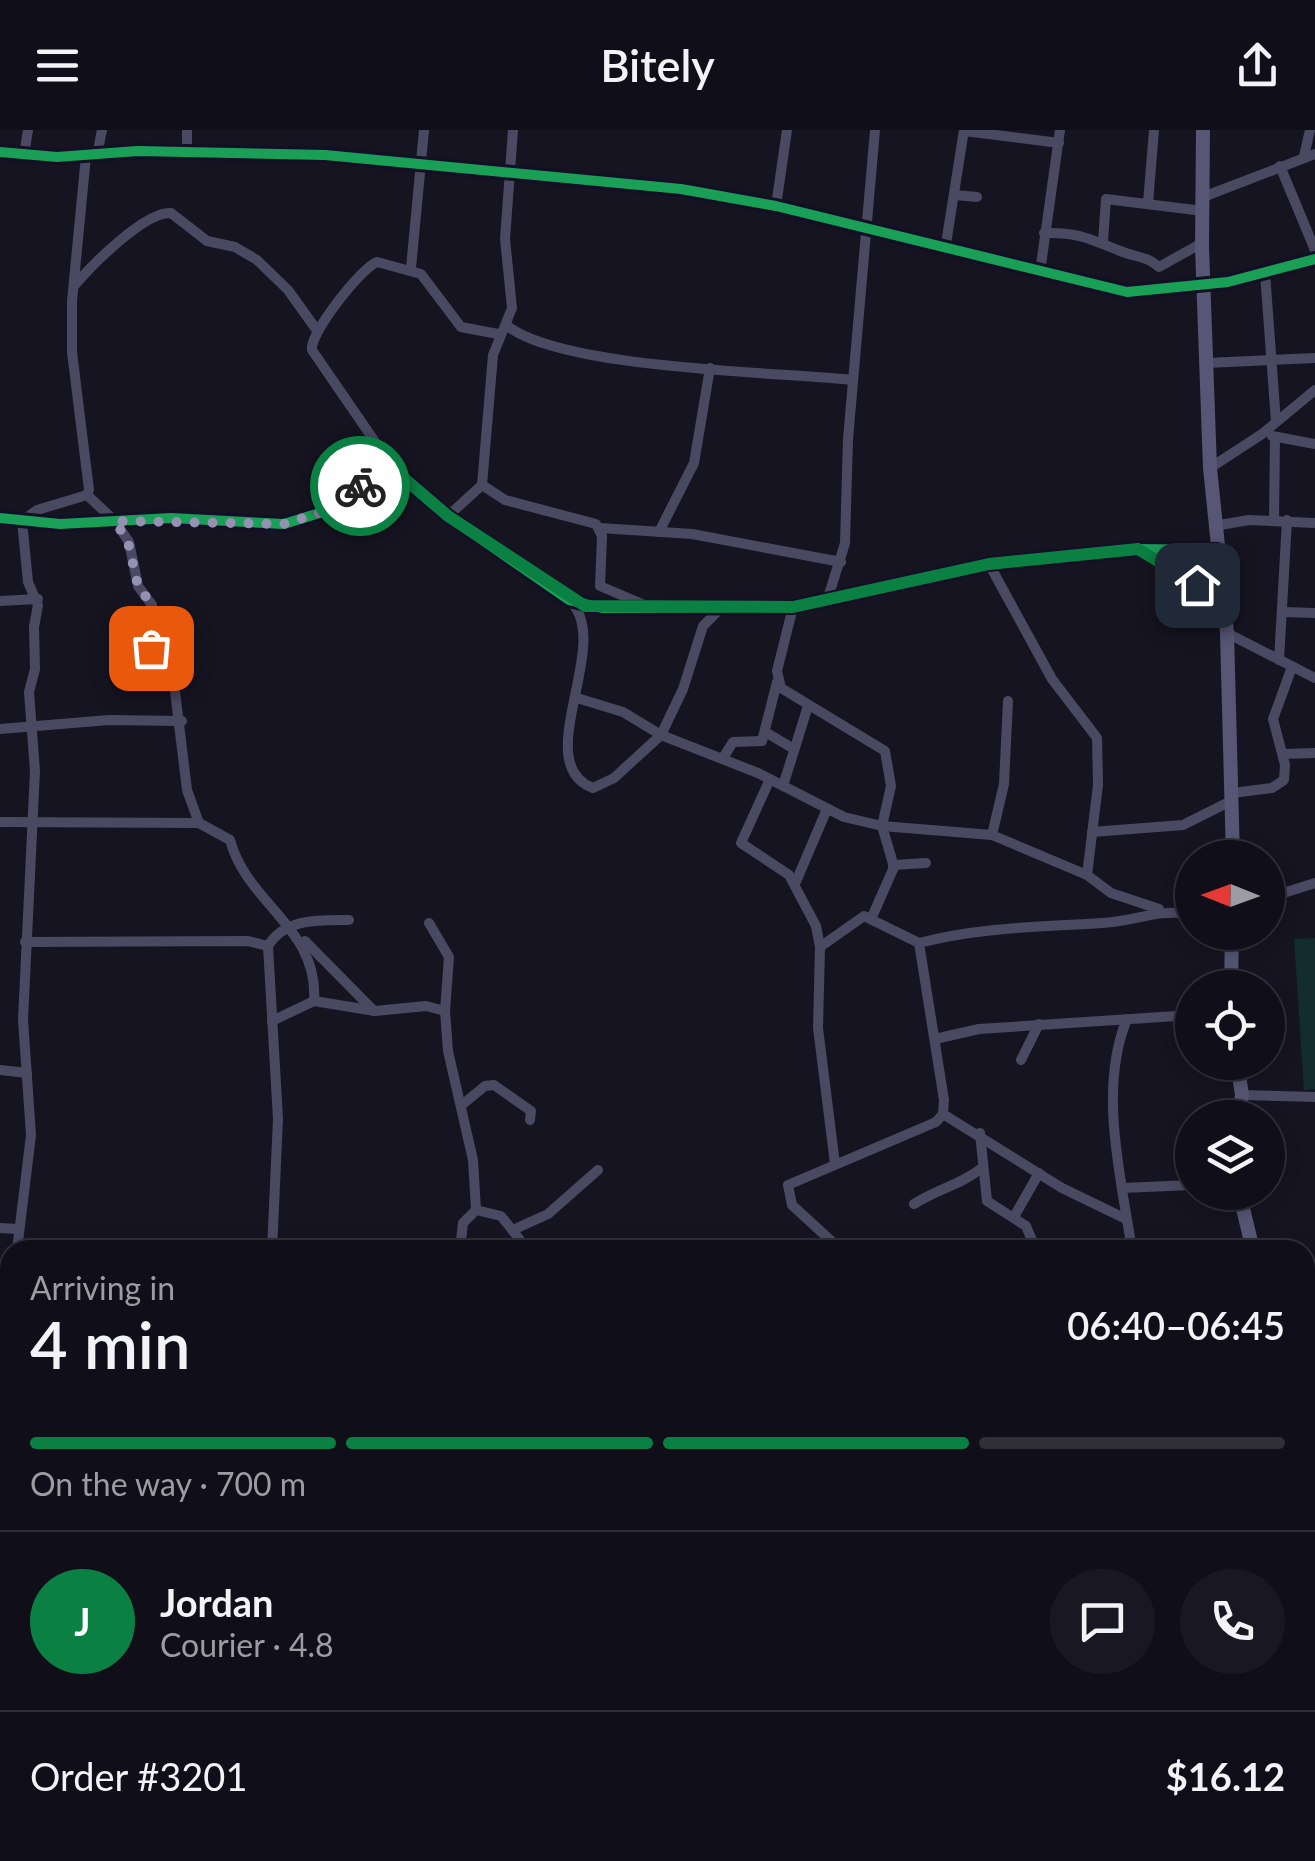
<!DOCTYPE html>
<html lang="en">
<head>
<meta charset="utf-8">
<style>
  body { margin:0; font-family:Lato,sans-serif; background:#191822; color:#f1f3f6; height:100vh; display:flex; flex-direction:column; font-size:38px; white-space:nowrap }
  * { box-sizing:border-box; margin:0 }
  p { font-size:32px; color:#9c9ca2 }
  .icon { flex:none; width:55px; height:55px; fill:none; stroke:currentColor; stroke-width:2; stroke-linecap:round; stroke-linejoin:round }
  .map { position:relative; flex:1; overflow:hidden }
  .sheet { position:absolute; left:0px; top:1110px; width:1315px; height:622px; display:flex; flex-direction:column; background:#100f19; border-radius:30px 30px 0 0; box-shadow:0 5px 15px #0003,0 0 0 2px #302f38 }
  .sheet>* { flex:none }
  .needle { width:65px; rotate:271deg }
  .buttons { position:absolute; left:1175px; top:710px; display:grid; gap:20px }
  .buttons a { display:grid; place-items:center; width:110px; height:110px; border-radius:50%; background:#100f19; box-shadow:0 5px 15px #0003,0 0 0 2px #302f38; font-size:50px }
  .pin { position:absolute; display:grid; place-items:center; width:85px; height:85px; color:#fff; margin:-42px; border-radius:20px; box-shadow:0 5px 15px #0006 }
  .courier { position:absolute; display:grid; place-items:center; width:100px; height:100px; margin:-50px; border:8px solid #0b8043; border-radius:50%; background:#fff; color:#222; box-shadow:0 2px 12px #0007 }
  .headline em { font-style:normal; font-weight:600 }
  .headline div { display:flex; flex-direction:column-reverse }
  .headline { display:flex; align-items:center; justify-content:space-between; height:170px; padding:0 30px }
  h1 { font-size:65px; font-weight:600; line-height:75px }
  .bar { display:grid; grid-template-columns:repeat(4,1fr); gap:15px 10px; align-content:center; height:120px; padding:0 30px }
  .bar i { height:12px; border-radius:8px; background:#302f38 }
  .bar .active { background:#0b8043 }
  .bar p { grid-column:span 4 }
  .line { display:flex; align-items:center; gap:25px; padding:0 30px; border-top:2px solid #302f38 }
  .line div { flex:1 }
  .round { display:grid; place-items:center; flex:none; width:105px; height:105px; border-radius:52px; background:#191822 }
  header { display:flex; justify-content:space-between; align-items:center; height:130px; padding:0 30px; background:#100f19; font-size:45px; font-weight:600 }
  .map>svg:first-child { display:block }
  .green { fill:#132c2d }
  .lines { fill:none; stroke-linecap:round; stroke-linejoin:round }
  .street { stroke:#4a4962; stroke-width:10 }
  .secondary { stroke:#575674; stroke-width:14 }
  .cycleway-casing { stroke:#130f26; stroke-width:16 }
  .cycleway { stroke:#1a9f57; stroke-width:10 }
  .done { stroke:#9591b1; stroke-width:10; stroke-dasharray:0 18 }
  .route { stroke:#0b8043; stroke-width:12 }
</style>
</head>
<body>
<header><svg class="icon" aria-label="menu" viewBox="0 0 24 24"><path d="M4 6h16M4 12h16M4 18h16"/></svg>Bitely<svg class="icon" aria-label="share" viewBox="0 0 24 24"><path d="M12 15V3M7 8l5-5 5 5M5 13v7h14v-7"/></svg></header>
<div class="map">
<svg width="1315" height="1731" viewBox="0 0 1315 1731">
  <rect width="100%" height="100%" fill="#161421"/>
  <!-- green -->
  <path class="green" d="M1315,808v151l-11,1 -10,-151z"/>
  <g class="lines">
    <!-- street -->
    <g class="street">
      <path d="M513,0l-8,109 7,69 -19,47 -11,130 23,15 91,24 6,12 -2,50 47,20"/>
      <path d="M964,1l95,12"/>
      <path d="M0,22l57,5 80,-6 188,4 356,34 95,17 351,86 101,-10 87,-23"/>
      <path d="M187,22v-22"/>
      <path d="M24,25l4,-25"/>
      <path d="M97,25l5,-25"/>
      <path d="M1304,26l6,-26"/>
      <path d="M1280,36l35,84"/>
      <path d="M955,65l22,2"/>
      <path d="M1203,67l112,-43"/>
      <path d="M1148,73l6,-73"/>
      <path d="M776,76l11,-76"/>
      <path d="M1044,103c37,-1 47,7 79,19 15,6 24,4 36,15l43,-24"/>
      <path d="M1103,111l3,-42 97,12"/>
      <path d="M945,120l19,-120"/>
      <path d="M411,138l13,-138"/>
      <path d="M1040,142l20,-142"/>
      <path d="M1265,143l11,149"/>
      <path d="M74,156c17,-20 71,-75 97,-73l36,28 28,6 22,13 31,30 28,39"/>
      <path d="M506,195c54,44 270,47 347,55"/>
      <path d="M1207,233l108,-5"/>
      <path d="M1272,306l43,8"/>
      <path d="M393,338l-81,-118c-3,-16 49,-82 65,-88l44,12 40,53 37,7"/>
      <path d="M1210,338l52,-34 53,-44"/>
      <path d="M87,365l28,26 14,21 9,44 14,19v48l14,9 7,13 14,115 12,33 31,17c17,64 89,88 84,161l-42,20"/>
      <path d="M448,386l34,-31"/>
      <path d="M0,388l60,6 111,-6 113,6 45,-14 48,-40 16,-2 55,48 121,84 33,8 191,-1 196,-43 149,-15 79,1"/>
      <path d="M1274,390l1,-83"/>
      <path d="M1214,396l35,-6 66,3"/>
      <path d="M600,398l92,6 149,28"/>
      <path d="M659,402l35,-69 16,-95"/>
      <path d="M1141,421l80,48"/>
      <path d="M989,434l63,115 45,59 1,47 -11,90"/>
      <path d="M0,471l38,-2"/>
      <path d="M827,471l18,-58 3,-104 27,-309"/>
      <path d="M572,473c40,44 -43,161 21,185l21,-10 47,-43 22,-46 20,-63 16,-16"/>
      <path d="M793,477l-16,64 4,17 104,63 6,35 -9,40 12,41 -22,50"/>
      <path d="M1283,482l32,1"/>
      <path d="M1227,503l88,45"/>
      <path d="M1279,530l8,-140"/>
      <path d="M577,568l46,14 38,23 97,38 86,44 38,9 110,9 95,40 24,18 48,16"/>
      <path d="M0,599l109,-9 73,1"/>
      <path d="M767,603l27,16"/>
      <path d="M1283,624l32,-1"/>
      <path d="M723,628l10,-16 29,-1 15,-59"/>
      <path d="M770,649l-29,64 48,32 27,51 4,21 -2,81 17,136"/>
      <path d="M783,656l25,-80"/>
      <path d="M1232,663l40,-5 12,-8 1,-15 -12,-46 19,-52"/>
      <path d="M0,692l199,1"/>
      <path d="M1092,702l91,-7 48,-24"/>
      <path d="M992,705l12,-51 4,-83"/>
      <path d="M893,735l33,-2"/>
      <path d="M795,754l32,-75"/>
      <path d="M1268,768l47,-15"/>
      <path d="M429,793l20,34 -4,54"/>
      <path d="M305,811l69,70"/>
      <path d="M25,812l223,-1 20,5 10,173 -6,131"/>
      <path d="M919,813c61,-16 121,-16 183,-20 36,-2 51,-14 90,-9"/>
      <path d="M268,816c17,-28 51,-26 81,-26"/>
      <path d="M820,817l44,-31 55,27 25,157 -1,14 -7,8 -148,63 4,20 49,45"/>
      <path d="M314,871l61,10 51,-5 19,5 3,40 25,109 3,50"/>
      <path d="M1127,889c-29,70 -6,158 5,231"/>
      <path d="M935,909l44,-10 213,-14"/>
      <path d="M1021,930l18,-36"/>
      <path d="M0,940l27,3"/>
      <path d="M1242,965l73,2"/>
      <path d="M463,974l22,-18 9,-1 37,26 -1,9"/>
      <path d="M943,984l119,74 64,31"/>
      <path d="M980,1003l7,68 39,25 10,24"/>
      <path d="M1122,1058l70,-3"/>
      <path d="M914,1074c23,-15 47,-19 69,-37"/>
      <path d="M1015,1085l24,-42"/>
      <path d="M0,1098l18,1"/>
      <path d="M515,1099l33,-15 50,-44"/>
      <path d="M17,1120l14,-115 -8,-115 12,-249 -6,-79 6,-23 -1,-42 4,-22 -10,-23 -6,-61 15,-11 50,-15 2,-5 -17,-138v-51l14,-145"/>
      <path d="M460,1120l3,-27 13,-13 25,6 27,34"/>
      <path d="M10,1211l-4,5 4,11"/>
      <path d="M0,1687l6,44"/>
      <path d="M3,1692l3,-22"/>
      <path d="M224,1722l24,9"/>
      <path d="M262,1722l3,9"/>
      <path d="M587,1722l2,9"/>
      <path d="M801,1722v9"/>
      <path d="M1182,1722l2,9"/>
      <path d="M209,1731l5,-9"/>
      <path d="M964,1731l3,-9"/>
    </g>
    <!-- secondary -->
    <g class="secondary">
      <path d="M1203,0l-1,117 8,221 17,165 6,225"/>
      <path d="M1231,858l1,-56"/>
      <path d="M1237,932l5,33 -4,23"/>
      <path d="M1239,1062l14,58"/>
      <path d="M1286,1722v9"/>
    </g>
    <!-- cycleway casing -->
    <g class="cycleway-casing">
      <g id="cycleway">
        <path d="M0,22l57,5 80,-6 188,4 356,34 95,17 351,86 101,-10 87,-23"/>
        <path d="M0,388l60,6 111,-6 113,6 45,-14 48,-40 16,-2 55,48 121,84 33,8 191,-1 196,-43 149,-15 79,1"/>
      </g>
    </g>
    <!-- cycleway -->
    <use href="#cycleway" class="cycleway"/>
  </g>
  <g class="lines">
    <!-- done -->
    <path class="done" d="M151,518l1,-43 -14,-19 -10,-44 -13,-21 169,3 45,-14 31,-24"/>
    <!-- route -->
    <path class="route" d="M360,356l18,-16 14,-2 56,48 137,90 208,1 196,-43 149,-15 59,36"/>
  </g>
</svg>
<div class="buttons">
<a><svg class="needle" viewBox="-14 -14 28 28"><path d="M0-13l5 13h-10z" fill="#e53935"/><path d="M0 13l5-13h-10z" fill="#9c9ca2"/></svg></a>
<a><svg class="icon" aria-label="locate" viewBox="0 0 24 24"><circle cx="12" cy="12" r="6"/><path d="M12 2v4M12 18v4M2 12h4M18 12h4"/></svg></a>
<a><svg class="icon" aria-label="layers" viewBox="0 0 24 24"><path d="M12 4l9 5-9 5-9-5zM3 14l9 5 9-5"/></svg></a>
</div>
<div class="pin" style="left:151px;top:518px;background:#ea580c"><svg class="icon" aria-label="bag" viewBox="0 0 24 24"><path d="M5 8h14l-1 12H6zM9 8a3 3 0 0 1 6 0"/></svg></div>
<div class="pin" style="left:1197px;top:455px;background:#1f2937"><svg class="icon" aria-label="home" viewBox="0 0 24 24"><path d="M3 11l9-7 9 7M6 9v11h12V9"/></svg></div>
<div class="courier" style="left:360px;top:356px"><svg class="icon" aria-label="bike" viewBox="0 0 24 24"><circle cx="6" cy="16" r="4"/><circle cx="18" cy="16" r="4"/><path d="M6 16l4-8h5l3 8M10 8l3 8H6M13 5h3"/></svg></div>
<section class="sheet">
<div class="headline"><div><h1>4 min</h1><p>Arriving in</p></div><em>06:40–06:45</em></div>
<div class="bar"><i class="active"></i><i class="active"></i><i class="active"></i><i></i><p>On the way · 700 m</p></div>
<div class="line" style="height:180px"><b class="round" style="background:#0b8043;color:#fff">J</b><div><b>Jordan</b><p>Courier · 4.8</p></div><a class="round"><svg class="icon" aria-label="chat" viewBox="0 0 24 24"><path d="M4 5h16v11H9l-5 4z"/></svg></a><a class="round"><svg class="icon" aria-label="phone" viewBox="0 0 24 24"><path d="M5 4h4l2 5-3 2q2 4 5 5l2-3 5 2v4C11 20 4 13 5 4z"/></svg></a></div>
<div class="line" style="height:130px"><div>Order #3201</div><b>$16.12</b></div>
</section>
</div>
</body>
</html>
